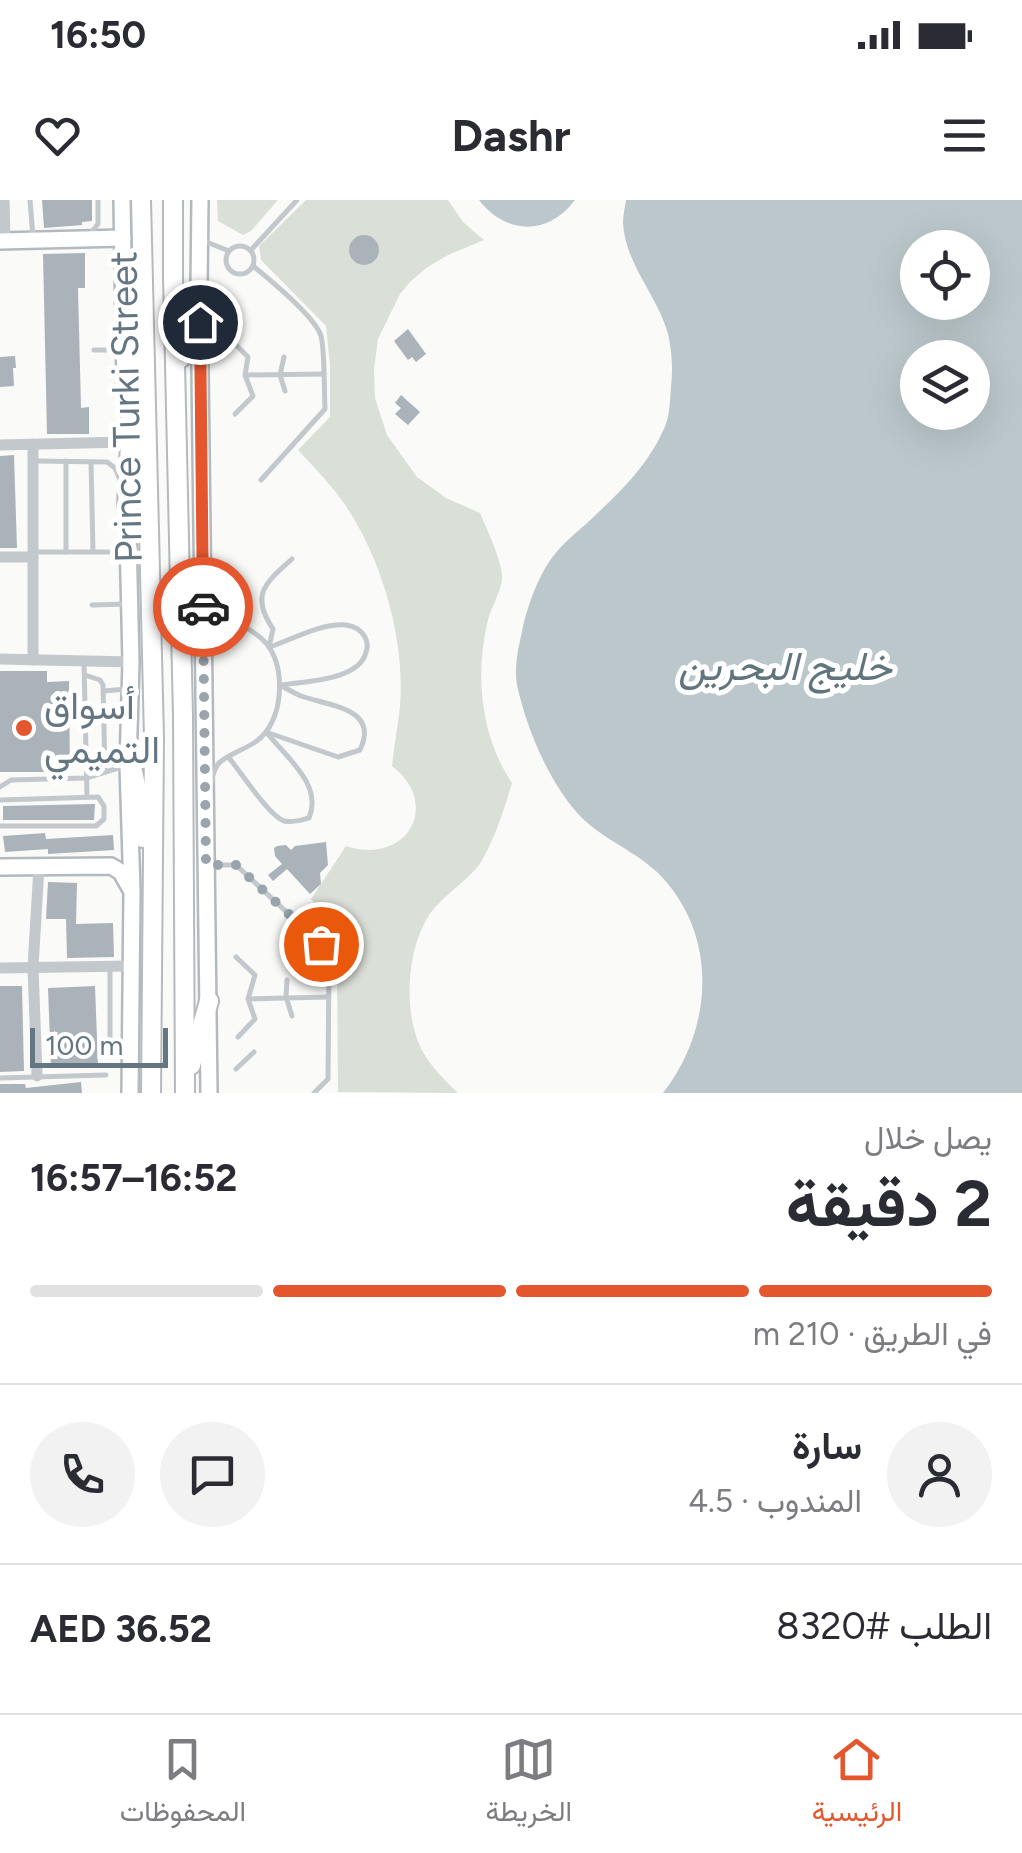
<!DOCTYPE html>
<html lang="ar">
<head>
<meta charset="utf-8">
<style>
  body { margin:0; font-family:Figtree,Vazirmatn,sans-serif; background:#f2f2f3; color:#2b2b33; direction:rtl; height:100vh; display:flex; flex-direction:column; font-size:38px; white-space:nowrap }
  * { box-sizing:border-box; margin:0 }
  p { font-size:32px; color:#7c7c81 }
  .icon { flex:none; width:55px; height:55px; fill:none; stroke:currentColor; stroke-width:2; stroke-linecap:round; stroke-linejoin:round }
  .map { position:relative; height:893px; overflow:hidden; direction:ltr }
  .drawer { display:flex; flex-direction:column; background:#fff; flex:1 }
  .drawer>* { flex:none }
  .controls { position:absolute; left:900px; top:30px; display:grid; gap:20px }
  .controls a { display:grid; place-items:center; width:90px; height:90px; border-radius:50%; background:#fff; box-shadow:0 10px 40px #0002; font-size:50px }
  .scale { position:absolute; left:30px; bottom:25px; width:138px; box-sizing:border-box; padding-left:10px; border:5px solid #657683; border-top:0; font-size:28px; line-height:35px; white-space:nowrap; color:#657683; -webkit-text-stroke:8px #fff; paint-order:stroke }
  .pin { position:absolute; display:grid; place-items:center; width:85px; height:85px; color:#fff; margin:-42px; border:5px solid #fff; border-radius:50%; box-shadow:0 2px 10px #0007 }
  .courier { position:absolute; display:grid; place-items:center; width:100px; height:100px; margin:-50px; border:8px solid #e4572e; border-radius:50%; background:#fff; color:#222; box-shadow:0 2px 12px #0007 }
  .headline em { font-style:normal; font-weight:700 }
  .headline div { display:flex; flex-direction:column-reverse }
  .headline { display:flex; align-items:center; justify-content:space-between; height:170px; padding:0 30px }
  h1 { font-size:65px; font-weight:700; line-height:75px }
  .bar { display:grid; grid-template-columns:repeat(4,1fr); gap:15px 10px; align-content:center; height:120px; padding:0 30px }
  .bar i { height:12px; border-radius:8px; background:#e1e1e2 }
  .bar .selected { background:#e4572e }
  .bar p { grid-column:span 4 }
  .line { display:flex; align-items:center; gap:25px; padding:0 30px; border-top:2px solid #e1e1e2 }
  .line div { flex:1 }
  .round { display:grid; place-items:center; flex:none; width:105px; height:105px; border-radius:52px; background:#f2f2f3 }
  .status { display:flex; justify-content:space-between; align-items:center; height:70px; padding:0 50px; background:#fff; direction:ltr }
  .status svg { height:28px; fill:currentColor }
  header { display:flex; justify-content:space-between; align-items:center; height:130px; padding:0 30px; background:#fff; font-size:45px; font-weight:700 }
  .dock { display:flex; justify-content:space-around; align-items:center; height:140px; border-top:2px solid #e1e1e2; background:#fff; font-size:28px; color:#7c7c81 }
  .dock a { display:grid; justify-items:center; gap:5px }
  .dock .selected { color:#e4572e }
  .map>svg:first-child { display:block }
  .green { fill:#dadfd7 }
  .water { fill:#bbc7cb; fill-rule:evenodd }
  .building { fill:#aab3b9 }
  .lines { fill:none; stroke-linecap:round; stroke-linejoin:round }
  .secondary-casing { stroke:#b3babf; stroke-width:20 }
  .primary-casing { stroke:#b5babe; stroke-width:22 }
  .lane { stroke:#c3c8cc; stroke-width:5 }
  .street { stroke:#c3c8cc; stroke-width:11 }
  .secondary { stroke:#fff; stroke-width:15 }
  .primary { stroke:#fff; stroke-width:18 }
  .done { stroke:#99a4ac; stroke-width:10; stroke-dasharray:0 18 }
  .route { stroke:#e4572e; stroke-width:12 }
  .poi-dot { fill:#e4572e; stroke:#fff; stroke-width:4 }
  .labels { text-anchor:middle; stroke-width:10; stroke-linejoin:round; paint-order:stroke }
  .street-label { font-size:38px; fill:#657683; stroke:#fff }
  .poi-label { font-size:38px; fill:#657683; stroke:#fff; text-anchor:start }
  .water-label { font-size:40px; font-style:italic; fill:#60757c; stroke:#fff }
</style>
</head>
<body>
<div class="status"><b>16:50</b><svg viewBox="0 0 49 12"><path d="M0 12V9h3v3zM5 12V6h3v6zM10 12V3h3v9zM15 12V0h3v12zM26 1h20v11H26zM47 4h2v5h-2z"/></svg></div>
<header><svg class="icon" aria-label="menu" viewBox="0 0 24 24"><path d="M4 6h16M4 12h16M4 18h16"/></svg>Dashr<svg class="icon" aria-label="heart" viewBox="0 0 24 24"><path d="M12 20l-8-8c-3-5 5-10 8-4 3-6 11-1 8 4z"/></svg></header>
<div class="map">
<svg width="1022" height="893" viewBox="0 0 1022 893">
  <rect width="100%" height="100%" fill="#fafaf8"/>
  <!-- green -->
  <g class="green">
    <path d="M217,0h61l-27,31 -8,4 -25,-14z"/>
    <path d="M306,0h142l15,22 21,18 -36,15 -22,13 -15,13 -11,13 -22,45 -4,30 1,29 12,37 30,42 29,21 34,15c6,15 24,51 22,67 -2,14 -12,29 -15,44 -12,53 -6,113 25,159 -8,27 -17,55 -31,79 -9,15 -36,32 -49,49 -26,35 -30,103 -9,141 8,15 23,29 35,41l-120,-1 -1,-132 -7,-21 -7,-4 -12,-14 5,-7 -1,-10 -4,-5 35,-53c61,20 96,-42 46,-80 2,-20 6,-40 8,-60 6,-70 -22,-162 -66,-216 -11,-14 -24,-27 -36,-40l32,-33v-52l-4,-39 -65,-66 -2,-14z"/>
  </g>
  <!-- water -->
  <g class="water">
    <path d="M479,0h96c-27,36 -69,35 -96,0z"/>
    <path d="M626,0h396v893h-359c51,-65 56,-160 -6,-221 -26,-24 -62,-36 -84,-64 -27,-33 -47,-82 -56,-123 -3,-17 1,-36 5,-53 4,-22 15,-52 27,-70 10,-15 24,-27 37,-38 32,-30 63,-58 80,-100 4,-11 4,-25 5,-37 2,-17 1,-36 -3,-53 -10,-38 -43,-70 -45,-111 0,-8 2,-16 3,-23zM918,48h54v54h-54zM918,158h54v54h-54z"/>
  </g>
  <!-- building -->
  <g class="building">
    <path d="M42,0h50v21l-10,1v3l-38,3z"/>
    <circle cx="364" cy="50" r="15"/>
    <path d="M85,53v35h-7l3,120 8,-1v27h-42l-4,-180z"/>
    <path d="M408,129l18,25 -10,8 -4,-5 -4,3 -14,-19z"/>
    <path d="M15,156l1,12h-3l1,18 -14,1v-30z"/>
    <path d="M401,195l19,17 -12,13 -13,-11 6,-6 -6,-5z"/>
    <path d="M14,255l3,93h-17v-92z"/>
    <path d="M0,471h47v11l22,-1 1,91h-70z"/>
    <path d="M95,604l-1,16h-91v-14z"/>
    <path d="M45,633l1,6 67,-4 1,15 -66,4v-5l-43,3 -2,-16z"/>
    <path d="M326,642l2,23 -8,8 1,11 -11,10 -23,-25 -14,12 -5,-6 14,-11 -7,-8 -1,-8 3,-2 9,-1 5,5 4,-4z"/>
    <path d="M48,682l29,1 -1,41 37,-1 1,34 -47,1 -1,-39h-20z"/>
    <path d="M0,786h22l2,85 -24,1z"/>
    <path d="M95,786l3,79 -47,2 -3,-79z"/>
    <path d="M81,882l1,11h-82v-9h25l1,4z"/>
  </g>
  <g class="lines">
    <!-- secondary casing -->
    <g class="secondary-casing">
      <g id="secondary">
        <path d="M122,0l3,191"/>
        <path d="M200,0l-1,88 10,805"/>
        <path d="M0,41l123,-3"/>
        <path d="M127,294l4,168 -3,103 4,126 -2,202"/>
        <path d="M0,667l111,-1 10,6 9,16"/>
      </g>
    </g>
    <!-- primary casing -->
    <g class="primary-casing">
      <g id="primary">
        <path d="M141,0l13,538 -3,355"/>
        <path d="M173,0v76l10,440 2,377"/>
        <path d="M181,158l18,-70"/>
        <path d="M127,306l7,-146"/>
        <path d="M129,554l11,49 3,35"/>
        <path d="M191,865l18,-64"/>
      </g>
    </g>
    <!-- lane -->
    <g class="lane">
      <path d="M30,0l3,37"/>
      <path d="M90,34l8,-10v-24"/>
      <path d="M204,41l25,10"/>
      <circle cx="240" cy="60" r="14"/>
      <path d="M251,50l46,-50"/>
      <path d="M253,66c16,13 62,51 68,70 4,16 3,54 4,73l-64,71"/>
      <path d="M229,138l19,19 -3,18 8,21 -18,18"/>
      <path d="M94,150h27"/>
      <path d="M284,157l-4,18 5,16"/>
      <path d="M246,175l77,-1"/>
      <path d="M36,261l71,1 8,6 7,16"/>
      <path d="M91,262l2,90"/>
      <path d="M36,352h89"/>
      <path d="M66,352v-91"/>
      <path d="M208,403c16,18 42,22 58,40 19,23 17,66 0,89 -12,16 -32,18 -46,30 -6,5 -7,14 -9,21"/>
      <path d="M92,405l35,-1"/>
      <path d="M269,447l4,-18c-23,-34 -8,-46 19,-70"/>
      <path d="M270,447c23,-8 51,-24 76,-22 8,1 15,5 19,12 3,6 3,10 1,15 -6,28 -60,29 -83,33"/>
      <path d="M84,461l3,136"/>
      <path d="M85,475l15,5 3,5 2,87"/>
      <path d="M104,491l22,-2"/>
      <path d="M266,532l72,25 22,-7c20,-42 -31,-44 -59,-54 -7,-3 -14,-7 -21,-11"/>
      <path d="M229,558c12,14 40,58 55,63 8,2 17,-1 25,-3 14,-33 -22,-60 -42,-85"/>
      <path d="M0,587l11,-7 75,-2 39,-12"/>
      <path d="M0,600l98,-3 6,9v13l-8,7h-96"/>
      <path d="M211,665h25l85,79 8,17 -1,118 -14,14"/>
      <path d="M236,757l19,18 -7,24 7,20 -17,18"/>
      <path d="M110,767v78l5,7 12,5"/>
      <path d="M287,780l-1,17 6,19"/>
      <path d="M248,799l81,-2"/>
      <path d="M236,869l18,-17"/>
      <path d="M0,878l106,-3"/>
    </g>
    <!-- street -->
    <g class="street">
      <path d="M4,0l1,41"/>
      <path d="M0,245l126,-3"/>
      <path d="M0,357h33"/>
      <path d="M0,459l131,3"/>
      <path d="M33,460v-216"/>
      <path d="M0,768l131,-2"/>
      <path d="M37,876l-4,-109 6,-100"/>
    </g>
    <!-- secondary -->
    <use href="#secondary" class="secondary"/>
    <!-- primary -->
    <use href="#primary" class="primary"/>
  </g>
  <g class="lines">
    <!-- done -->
    <path class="done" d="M203,407l3,258h30l85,79"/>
    <!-- route -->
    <path class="route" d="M200,122l3,285"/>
  </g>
  <!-- markers -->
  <circle class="poi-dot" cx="24" cy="528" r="10"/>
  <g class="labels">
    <!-- street labels -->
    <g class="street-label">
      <text transform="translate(126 207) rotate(-91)" y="13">Prince Turki Street</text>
    </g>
    <!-- poi labels -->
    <g class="poi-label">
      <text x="44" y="519">أسواق<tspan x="44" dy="44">التميمي</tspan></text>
    </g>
    <!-- water labels -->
    <g class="water-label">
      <text x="785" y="480">خليج البحرين</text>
    </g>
  </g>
</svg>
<div class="controls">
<a><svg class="icon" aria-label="locate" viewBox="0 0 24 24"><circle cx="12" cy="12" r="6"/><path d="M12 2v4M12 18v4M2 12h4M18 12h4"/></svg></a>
<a><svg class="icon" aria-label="layers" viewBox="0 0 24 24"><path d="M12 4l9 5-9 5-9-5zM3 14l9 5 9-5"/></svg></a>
</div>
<div class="scale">100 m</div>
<div class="pin" style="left:321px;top:744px;background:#ea580c"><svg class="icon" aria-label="bag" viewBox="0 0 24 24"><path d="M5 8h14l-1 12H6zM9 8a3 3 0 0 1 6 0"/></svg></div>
<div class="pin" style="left:200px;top:122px;background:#1f2937"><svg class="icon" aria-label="home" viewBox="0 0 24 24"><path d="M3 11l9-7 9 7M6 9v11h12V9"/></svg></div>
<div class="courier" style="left:203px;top:407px"><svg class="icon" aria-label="car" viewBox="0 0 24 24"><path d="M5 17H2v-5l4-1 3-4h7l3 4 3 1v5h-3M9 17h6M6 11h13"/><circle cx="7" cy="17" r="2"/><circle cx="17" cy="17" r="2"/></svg></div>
</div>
<section class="drawer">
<div class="headline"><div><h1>2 دقيقة</h1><p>يصل خلال</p></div><em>16:52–16:57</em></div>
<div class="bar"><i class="selected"></i><i class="selected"></i><i class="selected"></i><i></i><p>في الطريق · 210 m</p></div>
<div class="line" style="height:180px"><a class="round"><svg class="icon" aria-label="person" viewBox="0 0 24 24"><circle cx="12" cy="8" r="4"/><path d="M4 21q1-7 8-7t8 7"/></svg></a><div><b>سارة</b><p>المندوب · 4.5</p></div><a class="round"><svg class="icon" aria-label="chat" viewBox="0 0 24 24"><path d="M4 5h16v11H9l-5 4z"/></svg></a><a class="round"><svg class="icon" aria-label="phone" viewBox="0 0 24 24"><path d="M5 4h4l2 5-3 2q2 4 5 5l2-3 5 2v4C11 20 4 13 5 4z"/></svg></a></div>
<div class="line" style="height:130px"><div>الطلب #8320</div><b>AED 36.52</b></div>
</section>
<nav class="dock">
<a class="selected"><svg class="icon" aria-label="home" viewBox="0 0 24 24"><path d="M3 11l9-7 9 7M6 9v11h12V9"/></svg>الرئيسية</a>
<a><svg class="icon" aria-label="map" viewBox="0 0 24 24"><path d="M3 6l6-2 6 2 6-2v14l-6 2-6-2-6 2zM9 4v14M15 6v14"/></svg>الخريطة</a>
<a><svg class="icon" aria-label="saved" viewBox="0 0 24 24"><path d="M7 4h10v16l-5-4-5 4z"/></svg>المحفوظات</a>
</nav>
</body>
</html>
